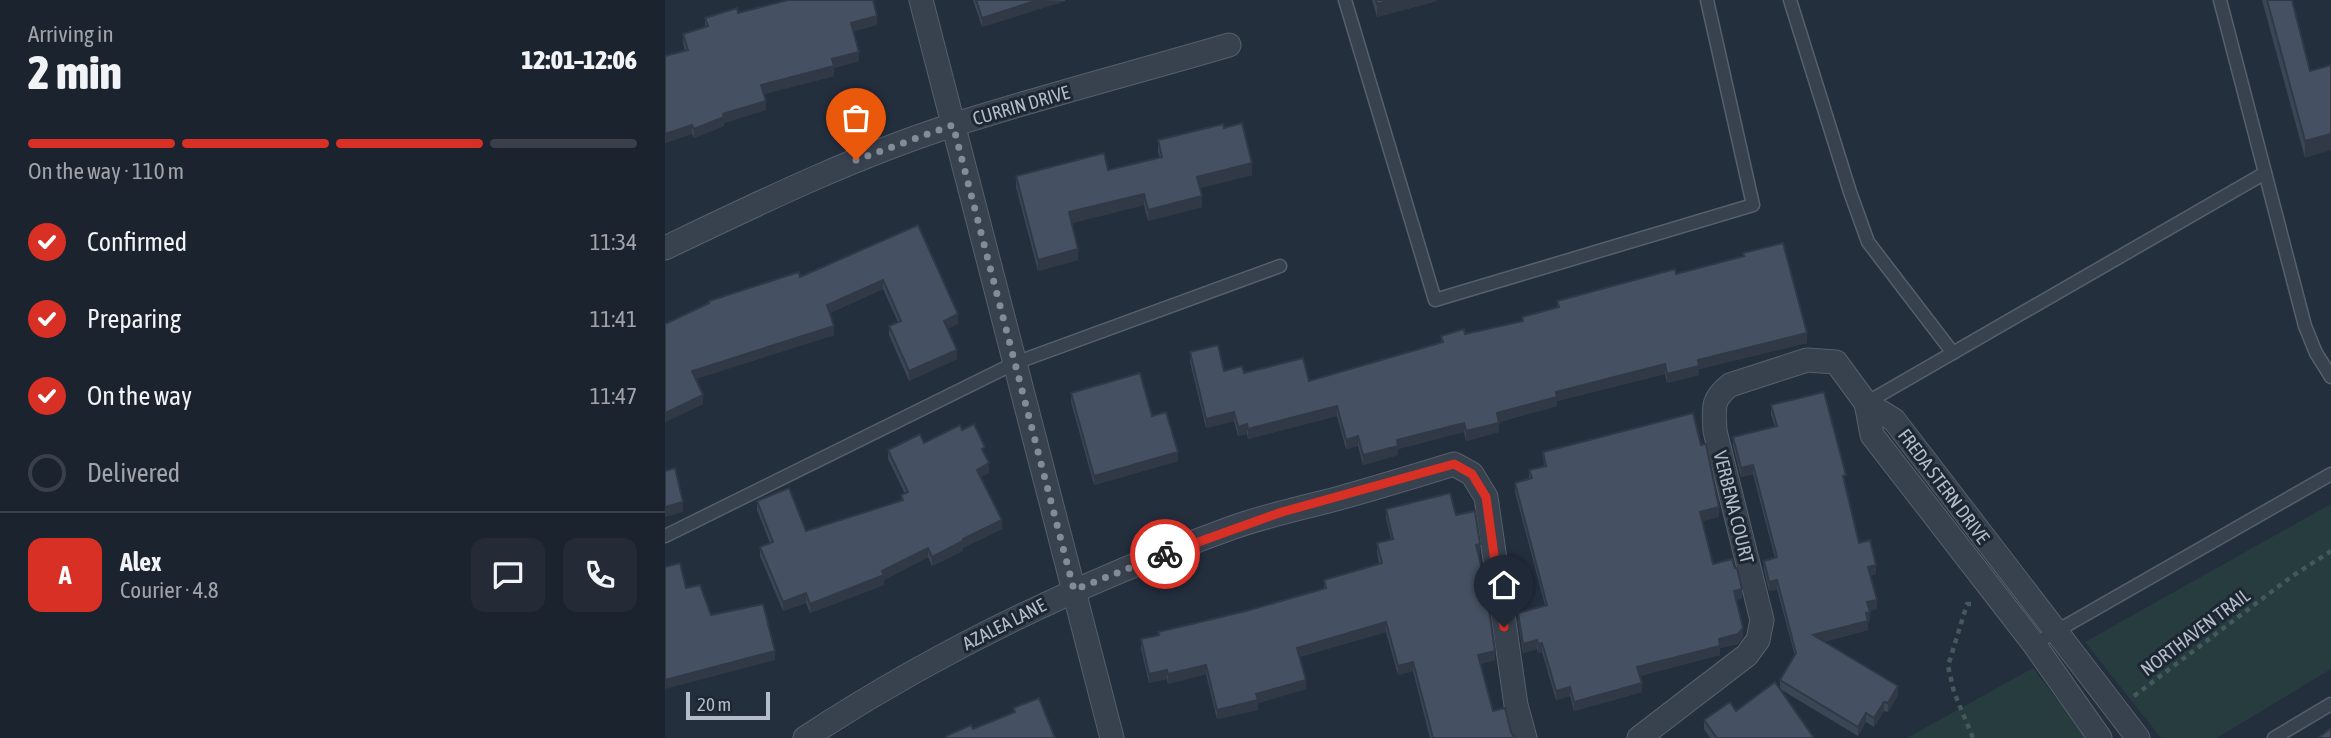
<!DOCTYPE html>
<html lang="en">
<head>
<meta charset="utf-8">
<style>
  body { margin:0; font-family:"Asap Condensed",sans-serif; background:#242b36; color:#f1f3f6; height:100vh; display:flex; flex-direction:column; font-size:26px; white-space:nowrap }
  * { box-sizing:border-box; margin:0 }
  p { font-size:23px; color:#a0a4aa }
  .icon { flex:none; width:38px; height:38px; fill:none; stroke:currentColor; stroke-width:2; stroke-linecap:round; stroke-linejoin:round }
  .map { position:relative; flex:1; overflow:hidden }
  .details { display:flex; flex-direction:column; background:#1b232e; width:665px }
  .details>* { flex:none }
  .scale { position:absolute; left:21px; bottom:18px; width:84px; box-sizing:border-box; padding-left:7px; border:4px solid #b4bcc9; border-top:0; font-size:19px; line-height:24px; white-space:nowrap; color:#b4bcc9; -webkit-text-stroke:5px #1d2633; paint-order:stroke }
  .pin { position:absolute; display:grid; place-items:center; width:60px; height:60px; color:#fff; margin:-72px -30px; border-radius:50% 50% 50% 0; rotate:-45deg; box-shadow:0 0 7px #0007 }
  .pin .icon { rotate:45deg }
  .courier { position:absolute; display:grid; place-items:center; width:70px; height:70px; margin:-35px; border:5px solid #d93025; border-radius:50%; background:#fff; color:#222; box-shadow:0 2px 9px #0007 }
  .headline em { font-style:normal; font-weight:800 }
  .headline div { display:flex; flex-direction:column-reverse }
  .headline { display:flex; align-items:center; justify-content:space-between; height:119px; padding:0 28px }
  h1 { font-size:46px; font-weight:800; line-height:52px }
  .bar { display:grid; grid-template-columns:repeat(4,1fr); gap:10px 7px; align-content:center; height:84px; padding:0 28px }
  .bar i { height:9px; border-radius:5px; background:#39404a }
  .bar .active { background:#d93025 }
  .bar p { grid-column:span 4 }
  .line { display:flex; align-items:center; gap:18px; padding:0 28px; border-top:2px solid #39404a }
  .line div { flex:1 }
  .round { display:grid; place-items:center; flex:none; width:74px; height:74px; border-radius:14px; background:#242b36 }
  ol { padding:0 28px; list-style:none }
  li { display:flex; align-items:center; gap:21px; height:77px }
  li p { margin-inline-start:auto }
  li .icon { padding:7px; border-radius:50%; background:#d93025; color:#fff; stroke-width:4 }
  li:last-child { color:#a0a4aa }
  li i { width:38px; height:38px; border:4px solid #39404a; border-radius:50% }
  main { display:flex; flex:1; min-height:0 }
  .map>svg:first-child { display:block }
  .green { fill:#263c3f }
  .lines { fill:none; stroke-linecap:round; stroke-linejoin:round }
  .lane-casing { stroke:#565f6c; stroke-width:15 }
  .street-casing { stroke:#565f6c; stroke-width:25 }
  .path { stroke:#44595c; stroke-width:4.5; stroke-dasharray:5 5; stroke-linecap:butt }
  .lane { stroke:#38414e; stroke-width:12 }
  .street { stroke:#38414e; stroke-width:23 }
  .wall { fill:#3b4654 }
  .shaded-wall { fill:#303945 }
  .building { fill:#455162; stroke:#303945; stroke-width:2 }
  .done { stroke:#828b98; stroke-width:7; stroke-dasharray:0 12.6 }
  .route { stroke:#d93025; stroke-width:9 }
  .labels { text-anchor:middle; stroke-width:6; stroke-linejoin:round; paint-order:stroke }
  .street-label { font-size:19px; fill:#b4bcc9; stroke:#1d2633 }
</style>
</head>
<body>
<main>
<section class="details">
<div class="headline"><div><h1>2 min</h1><p>Arriving in</p></div><em>12:01–12:06</em></div>
<div class="bar"><i class="active"></i><i class="active"></i><i class="active"></i><i></i><p>On the way · 110 m</p></div>
<ol>
<li><svg class="icon" aria-label="check" viewBox="0 0 24 24"><path d="M5 12l5 5 9-10"/></svg>Confirmed<p>11:34</p></li>
<li><svg class="icon" aria-label="check" viewBox="0 0 24 24"><path d="M5 12l5 5 9-10"/></svg>Preparing<p>11:41</p></li>
<li><svg class="icon" aria-label="check" viewBox="0 0 24 24"><path d="M5 12l5 5 9-10"/></svg>On the way<p>11:47</p></li>
<li><i></i>Delivered</li>
</ol>
<div class="line" style="height:126px"><b class="round" style="background:#d93025;color:#fff">A</b><div><b>Alex</b><p>Courier · 4.8</p></div><a class="round"><svg class="icon" aria-label="chat" viewBox="0 0 24 24"><path d="M4 5h16v11H9l-5 4z"/></svg></a><a class="round"><svg class="icon" aria-label="phone" viewBox="0 0 24 24"><path d="M5 4h4l2 5-3 2q2 4 5 5l2-3 5 2v4C11 20 4 13 5 4z"/></svg></a></div>
</section>
<div class="map">
<svg width="1666" height="738" viewBox="0 0 1666 738">
  <rect width="100%" height="100%" fill="#242f3e"/>
  <!-- green -->
  <g class="green">
    <path d="M1666,504v165l-114,69h-56l-76,-96z"/>
    <path d="M1368,668l53,70h-179z"/>
  </g>
  <g class="lines">
    <!-- lane casing -->
    <g class="lane-casing">
      <g id="lane">
        <path d="M680,0l90,300 318,-95 -46,-205"/>
        <path d="M1125,0l60,192 18,50 85,111"/>
        <path d="M1555,0l85,326 11,27 15,24"/>
        <path d="M1201,403l399,-230"/>
        <path d="M0,536l350,-173 265,-97"/>
        <path d="M1369,644l297,-170"/>
        <path d="M1609,738l57,-34"/>
      </g>
    </g>
    <!-- street casing -->
    <g class="street-casing">
      <g id="street">
        <path d="M256,0l191,738"/>
        <path d="M0,248c94,-45 188,-91 288,-123 91,-29 184,-53 276,-80"/>
        <path d="M1201,403l6,32 162,209 66,94"/>
        <path d="M140,738c134,-88 278,-157 429,-211 34,-12 68,-19 102,-28 40,-11 79,-23 118,-35l18,10 14,23 30,208 9,33"/>
        <path d="M974,738l108,-83 11,-15 4,-20 -47,-189c-1,-23 -4,-31 15,-46l77,-25 29,2 30,41 28,17 244,318"/>
      </g>
    </g>
    <!-- path -->
    <g class="path">
      <path d="M1306,604h-4l-19,62 6,26 19,46"/>
      <path d="M1469,696l157,-119 40,-26"/>
    </g>
    <!-- lane -->
    <use href="#lane" class="lane"/>
    <!-- street -->
    <use href="#street" class="street"/>
  </g>
  <!-- wall -->
  <g class="wall">
    <path d="M308,0h92v1l-83,26z"/>
    <path d="M707,0h65v1l-60,16z"/>
    <path d="M1597,0h30l18,71 -5,87z"/>
    <path d="M73,13l139,12 -23,6 5,30 -25,7v8l-70,18 2,16 -42,13v3l-30,12 -2,-4 -27,9v-87l20,-5 -2,-8v-9l22,-7v-9z"/>
    <path d="M559,128l28,47 -52,13 2,19 -54,14 -4,-16 -72,18 6,37 -40,11 -22,-84v-11l92,-6 52,-12 -2,-6v-12z"/>
    <path d="M253,225l40,99 -11,5 10,30 -48,22 -20,-46v-9l9,-4 -15,-33 -53,24 4,22 -139,44 8,25 -38,18v-98l44,-20v-3l91,-24z"/>
    <path d="M1078,253l64,90 -108,26v6l-32,8 -2,-9 -108,27v5l-58,16v10l-33,9 -2,-9 -66,17v6l-35,10 -5,-19 -12,3 -9,-33 -89,23 -1,-5 -9,2 -4,-15 -28,7 -16,-66v-10l34,19 85,10 132,-38v-7l24,-2 57,-13v-4l35,-10v-6l119,-27 67,-18z"/>
    <path d="M406,393l107,68 -84,24 -23,-83z"/>
    <path d="M1106,405l75,80h-1l14,58 17,31 -6,2 7,33 -7,2v10l-2,1v8l-45,12 75,53 -10,17 -4,-1 -10,16 -8,-5 -8,14 -78,-47v-9l15,-24 -18,-67 -8,2 -5,-21v-9l11,-3 -22,-84 -12,3 -8,-31v-9l42,-10 -4,-12z"/>
    <path d="M297,430l23,26 4,17 -8,4 21,52 -39,19v3l-31,15 -4,-9 -44,23v5l-74,28 -4,-10 -23,8 -23,-55v-9l10,-4 -13,-33v-9l49,30 95,-31v-5l4,-1 -17,-35v-9l36,-7z"/>
    <path d="M878,452l176,65 -17,4 11,43 29,34 -6,2 7,37 -5,7 -18,4v7l-81,21 3,16 -68,19 -4,-15 -14,4 -14,-48 -4,1 -1,-4 -14,4 -5,-31v-9l27,-8 -30,-113v-9l14,-4v-9l15,-3z"/>
    <path d="M721,509l70,6 24,38 -2,1 17,106 -15,4 13,47 22,27h-85l-17,-67 -15,4 -12,-43 -87,25 7,32 -48,14v7l-41,9 -11,-45 -38,10 -1,-5 -18,4 -8,-34v-10l17,-4v-3l88,-21 78,-22v-9l55,-16 -2,-12v-9l14,-4 -5,-21z"/>
    <path d="M1071,711l78,27h-104l-6,-9v-9z"/>
  </g>
  <!-- shaded-wall -->
  <g class="shaded-wall">
    <path d="M373,0l27,1 -83,26v-9z"/>
    <path d="M726,0h46v1l-60,16v-13z"/>
    <path d="M212,16v9l-26,7v-9z"/>
    <path d="M194,52v9l-25,7v8l-73,19v-10l71,-26z"/>
    <path d="M101,101v9l-42,13v3l-30,12v-9l29,-15z"/>
    <path d="M27,125v9l-27,9v-9z"/>
    <path d="M1666,134v16l-26,8v-17z"/>
    <path d="M587,163v12l-55,14v-12z"/>
    <path d="M479,194v11l-75,19v-12z"/>
    <path d="M537,196v11l-54,14v-11z"/>
    <path d="M413,249v11l-40,11v-11z"/>
    <path d="M218,280v9l-56,25v-9z"/>
    <path d="M293,314v10l-14,6v-9z"/>
    <path d="M169,326v9l-142,45v-9z"/>
    <path d="M1142,333v10l-108,26v6l-32,8v-9l31,-14z"/>
    <path d="M292,350v9l-48,22v-10z"/>
    <path d="M1000,364v10l-108,27v5l-60,16v-9l59,-21z"/>
    <path d="M38,395v9l-38,18v-9z"/>
    <path d="M672,406v10l-89,23v-10z"/>
    <path d="M569,412v9l-28,7v-9z"/>
    <path d="M799,423v9l-66,17v6l-35,10v-10l34,-15z"/>
    <path d="M834,423v9l-33,9v-10z"/>
    <path d="M582,424v10l-9,2v-9z"/>
    <path d="M693,436v10l-12,3v-9z"/>
    <path d="M513,452v9l-84,24v-9z"/>
    <path d="M324,463v10l-12,6v-9z"/>
    <path d="M1088,465v9l-12,3v-9z"/>
    <path d="M18,502v10l-18,5v-10z"/>
    <path d="M1054,507v10l-19,5v-10z"/>
    <path d="M337,520v9l-39,19v3l-31,15v-9l31,-18z"/>
    <path d="M815,544v9l-4,1v-9z"/>
    <path d="M263,548v9l-44,23v5l-74,28v-9l72,-33z"/>
    <path d="M1211,565v9l-8,2v-9z"/>
    <path d="M1112,580v9l-8,2v-9z"/>
    <path d="M1077,589v9l-8,2v-9z"/>
    <path d="M141,593v10l-23,8v-9z"/>
    <path d="M1212,600v9l-10,3v-10z"/>
    <path d="M1205,612v9l-2,1v8l-55,14v-9z"/>
    <path d="M721,622v10l-89,25v-9z"/>
    <path d="M1078,628v9l-5,7 -18,4v7l-83,21v-9l82,-28z"/>
    <path d="M872,640v9l-14,4v-9z"/>
    <path d="M877,643v9l-4,1v-9z"/>
    <path d="M110,651v9l-110,29v-9z"/>
    <path d="M830,651v9l-17,4v-9z"/>
    <path d="M748,662v9l-15,4v-9z"/>
    <path d="M541,665v9l-38,10v-10z"/>
    <path d="M502,670v9l-18,4v-9z"/>
    <path d="M641,680v9l-48,14v7l-41,9v-9l39,-16z"/>
    <path d="M977,683v9l-68,19v-9z"/>
    <path d="M1233,686v9l-10,17v-9z"/>
    <path d="M905,687v9l-14,4v-9z"/>
    <path d="M1219,702v9l-10,16v-9z"/>
    <path d="M1201,713v9l-8,14v-9z"/>
  </g>
  <!-- building -->
  <g class="building">
    <path d="M123,0h85l4,16 -26,7 8,29 -27,7 2,7 -73,19 5,16 -43,13 1,3 -30,12 -2,-4 -27,9v-78l23,-6 -5,-16 25,-8 -3,-8 32,-10 1,5z"/>
    <path d="M311,0h62l-56,18z"/>
    <path d="M711,0h15l-14,4z"/>
    <path d="M1602,0h25l18,71 21,-6v69l-26,7z"/>
    <path d="M577,123l10,40 -55,14 5,19 -54,14 -4,-16 -75,18 9,37 -40,11 -22,-84 88,-23 4,17 54,-13 -4,-17 65,-16 1,4z"/>
    <path d="M253,225l40,89 -14,7 13,29 -48,21 -20,-45 12,-5 -18,-41 -56,25 7,21 -142,45 11,24 -38,18v-89l44,-21v-2l90,-29 1,5z"/>
    <path d="M1118,243l24,90 -109,27 1,6 -32,8 -2,-10 -109,28 1,5 -60,16 2,10 -33,8 -2,-8 -67,17 1,6 -35,9 -5,-19 -12,4 -9,-34 -89,23 -1,-5 -9,3 -4,-15 -28,7 -16,-67 28,-7 6,26 18,-5 2,7 59,-15 6,23 134,-39 -2,-6 23,-7 1,5 58,-13 -1,-4 37,-10 -2,-6 118,-32 1,5 68,-18 -1,-3z"/>
    <path d="M475,373l12,43 14,-4 12,40 -84,24 -23,-83z"/>
    <path d="M1159,392l22,83 -3,1 16,67 11,-3 6,25 -8,2 9,33 -10,2 3,10 -4,1 2,8 -55,14 85,51 -10,17 -4,-1 -10,16 -8,-5 -8,14 -78,-47 16,-27 -19,-73 -8,2 -5,-21 13,-4 -24,-92 -12,3 -8,-31 44,-11 -6,-21z"/>
    <path d="M1028,413l8,32 5,-1 13,63 -19,5 13,52 19,-5 3,9h2l5,21 -8,2 9,37 -5,6 -19,5 1,7 -83,21 5,16 -68,19 -4,-15 -14,4 -14,-48 -4,1 -1,-4 -14,4 -5,-31 29,-8 -32,-122 17,-5 -3,-8 17,-4 -3,-14z"/>
    <path d="M309,424l11,23 -3,2 7,14 -12,7 25,50 -39,19v2l-31,16 -4,-9 -46,23 2,4 -74,29 -4,-11 -23,9 -23,-55 13,-5 -16,-41 32,-13 17,43 97,-31 -2,-5 7,-3 -20,-42 32,-16 4,9 36,-18 2,5z"/>
    <path d="M10,468l8,34 -18,5v-36z"/>
    <path d="M785,493l6,22 19,-4 5,33 -4,1 9,36 10,70 -17,4 15,56 12,-3 6,24 4,6h-82l-20,-76 -15,4 -12,-44 -89,26 9,32 -50,14 2,6 -41,10 -11,-45 -38,9 -1,-4 -18,4 -8,-35 18,-4 -1,-3 88,-21 80,-23 -2,-8 58,-17 -5,-20 16,-4 -7,-30z"/>
    <path d="M15,563l6,25 14,-3 11,30 52,-11 12,47 -110,29v-113z"/>
    <path d="M1110,682l39,56h-97l-13,-18 26,-18 6,9z"/>
    <path d="M374,698l16,40h-109v-2l25,-11 2,4 42,-17 -2,-4z"/>
    <path d="M1666,728v10h-13z"/>
  </g>
  <g class="lines">
    <!-- done -->
    <path class="done" d="M191,160l97,-35 121,465 91,-36"/>
    <!-- route -->
    <path class="route" d="M500,554l117,-42 172,-48 18,10 14,23 18,130"/>
  </g>
  <g class="labels">
    <!-- street labels -->
    <g class="street-label">
      <text transform="translate(356 105) rotate(-16)" y="7">CURRIN DRIVE</text>
      <text transform="translate(1279 486) rotate(53)" y="7">FREDA STERN DRIVE</text>
      <text transform="translate(1069 507) rotate(76)" y="7">VERBENA COURT</text>
      <text transform="translate(339 624) rotate(-27)" y="7">AZALEA LANE</text>
      <text transform="translate(1530 632) rotate(-37)" y="7">NORTHAVEN TRAIL</text>
    </g>
  </g>
</svg>
<div class="scale">20 m</div>
<div class="pin" style="left:191px;top:160px;background:#ea580c"><svg class="icon" aria-label="bag" viewBox="0 0 24 24"><path d="M5 8h14l-1 12H6zM9 8a3 3 0 0 1 6 0"/></svg></div>
<div class="pin" style="left:839px;top:627px;background:#1f2937"><svg class="icon" aria-label="home" viewBox="0 0 24 24"><path d="M3 11l9-7 9 7M6 9v11h12V9"/></svg></div>
<div class="courier" style="left:500px;top:554px"><svg class="icon" aria-label="bike" viewBox="0 0 24 24"><circle cx="6" cy="16" r="4"/><circle cx="18" cy="16" r="4"/><path d="M6 16l4-8h5l3 8M10 8l3 8H6M13 5h3"/></svg></div>
</div>
</main>
</body>
</html>
